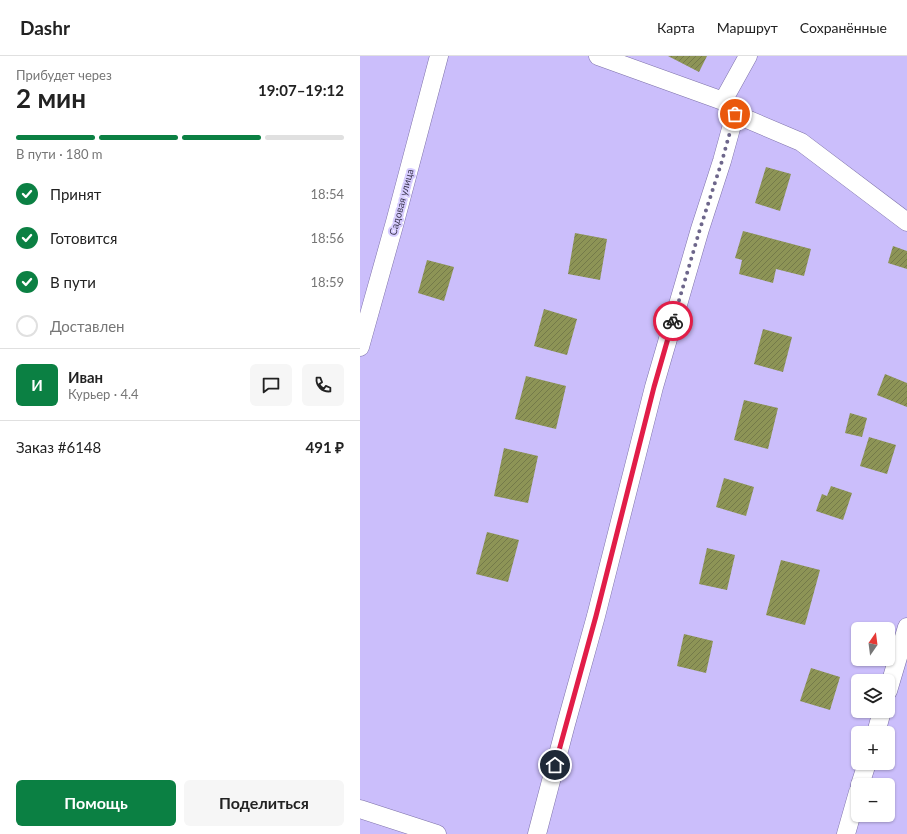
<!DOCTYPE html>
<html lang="ru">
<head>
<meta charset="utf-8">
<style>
  body { margin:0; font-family:Lato,sans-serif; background:#f6f6f6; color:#222; height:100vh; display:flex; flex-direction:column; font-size:15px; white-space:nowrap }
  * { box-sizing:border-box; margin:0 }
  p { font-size:13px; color:#767676 }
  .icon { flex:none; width:22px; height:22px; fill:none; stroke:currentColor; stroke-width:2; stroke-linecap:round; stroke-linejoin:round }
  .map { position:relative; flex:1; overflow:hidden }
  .details { display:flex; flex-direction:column; background:#fff; width:360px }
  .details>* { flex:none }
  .needle { width:26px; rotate:14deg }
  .fabs { position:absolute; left:491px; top:566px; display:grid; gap:8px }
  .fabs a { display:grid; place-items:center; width:44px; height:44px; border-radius:6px; background:#fff; box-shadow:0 1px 3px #0004; font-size:20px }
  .pin { position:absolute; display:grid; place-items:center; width:34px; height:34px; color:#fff; margin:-17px; border:2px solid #fff; border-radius:50%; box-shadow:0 1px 4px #0007 }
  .courier { position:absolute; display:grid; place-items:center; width:40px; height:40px; margin:-20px; border:3px solid #e11d48; border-radius:50%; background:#fff; color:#222; box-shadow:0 1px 5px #0007 }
  .overview em { font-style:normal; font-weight:700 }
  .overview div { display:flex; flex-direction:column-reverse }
  .overview { display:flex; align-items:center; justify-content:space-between; height:68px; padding:0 16px }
  h1 { font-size:26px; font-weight:700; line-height:30px }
  .bar { display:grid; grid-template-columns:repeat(4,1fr); gap:6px 4px; align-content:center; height:48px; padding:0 16px }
  .bar i { height:5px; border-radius:3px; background:#e0e0e0 }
  .bar .selected { background:#0b8043 }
  .bar p { grid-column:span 4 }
  .line { display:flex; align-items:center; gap:10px; padding:0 16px; border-top:1px solid #e0e0e0 }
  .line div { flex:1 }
  .round { display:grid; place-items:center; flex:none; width:42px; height:42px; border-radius:6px; background:#f6f6f6 }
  ol { padding:0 16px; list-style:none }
  li { display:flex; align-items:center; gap:12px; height:44px }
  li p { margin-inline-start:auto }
  li .icon { padding:4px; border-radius:50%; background:#0b8043; color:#fff; stroke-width:4 }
  li:last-child { color:#767676 }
  li i { width:22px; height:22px; border:2px solid #e0e0e0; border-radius:50% }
  .primary-button { display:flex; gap:8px; margin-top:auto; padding:8px 16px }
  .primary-button a { flex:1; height:46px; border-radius:6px; background:#0b8043; color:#fff; font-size:16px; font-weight:700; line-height:46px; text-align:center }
  .primary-button a+a { background:#f6f6f6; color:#222 }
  header { display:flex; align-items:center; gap:24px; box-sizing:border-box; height:56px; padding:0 20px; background:#fff; border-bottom:1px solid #e0e0e0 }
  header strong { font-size:19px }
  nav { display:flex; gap:22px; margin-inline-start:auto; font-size:14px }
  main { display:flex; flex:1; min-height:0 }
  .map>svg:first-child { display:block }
  .building { fill:url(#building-hatch) }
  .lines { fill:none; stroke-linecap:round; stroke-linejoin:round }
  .minor-casing { stroke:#7d71a9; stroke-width:19 }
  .minor { stroke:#fff; stroke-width:18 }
  .done { stroke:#6d668b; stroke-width:4; stroke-dasharray:0 7.2 }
  .route { stroke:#e11d48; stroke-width:5 }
  .labels { text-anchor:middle; stroke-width:4; stroke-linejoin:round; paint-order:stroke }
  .street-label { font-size:10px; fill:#3b364f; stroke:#d7cdff }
</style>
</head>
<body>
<header>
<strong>Dashr</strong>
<nav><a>Карта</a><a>Маршрут</a><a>Сохранённые</a></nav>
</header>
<main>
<section class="details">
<div class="overview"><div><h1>2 мин</h1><p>Прибудет через</p></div><em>19:07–19:12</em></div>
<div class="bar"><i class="selected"></i><i class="selected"></i><i class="selected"></i><i></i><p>В пути · 180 m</p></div>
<ol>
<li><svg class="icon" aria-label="check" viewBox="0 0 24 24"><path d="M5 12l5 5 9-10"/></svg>Принят<p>18:54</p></li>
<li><svg class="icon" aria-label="check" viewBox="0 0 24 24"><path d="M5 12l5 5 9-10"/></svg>Готовится<p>18:56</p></li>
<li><svg class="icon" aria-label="check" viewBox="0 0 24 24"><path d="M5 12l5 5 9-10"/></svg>В пути<p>18:59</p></li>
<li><i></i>Доставлен</li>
</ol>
<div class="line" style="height:72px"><b class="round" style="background:#0b8043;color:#fff">И</b><div><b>Иван</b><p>Курьер · 4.4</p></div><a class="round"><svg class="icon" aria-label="chat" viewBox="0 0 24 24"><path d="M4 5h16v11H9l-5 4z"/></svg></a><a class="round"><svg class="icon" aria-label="phone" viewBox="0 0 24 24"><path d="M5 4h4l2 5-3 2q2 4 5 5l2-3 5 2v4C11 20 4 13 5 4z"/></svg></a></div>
<div class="line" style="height:52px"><div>Заказ #6148</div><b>491 ₽</b></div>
<div class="primary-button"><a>Помощь</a><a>Поделиться</a></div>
</section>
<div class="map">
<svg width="547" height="778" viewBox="0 0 547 778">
  <defs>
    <pattern id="building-hatch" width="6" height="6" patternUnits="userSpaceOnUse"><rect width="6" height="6" fill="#8d9456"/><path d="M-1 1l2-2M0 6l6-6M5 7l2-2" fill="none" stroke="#747a4a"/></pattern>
  </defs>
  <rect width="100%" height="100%" fill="#cbbefb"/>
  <!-- building -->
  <g class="building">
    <path d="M308,0h39l-8,16z"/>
    <path d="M406,111l25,7 -11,37 -25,-8z"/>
    <path d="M383,175l68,18 -7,27 -28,-7 -3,14 -34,-9 3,-14 -7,-2z"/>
    <path d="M215,177l32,6 -7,41 -32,-6z"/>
    <path d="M533,190l14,5v18l-19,-6z"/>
    <path d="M67,204l27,7 -10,34 -26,-8z"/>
    <path d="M184,253l33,10 -10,36 -33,-9z"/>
    <path d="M403,273l29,8 -9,35 -29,-8z"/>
    <path d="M525,318l22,9v24l-30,-12z"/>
    <path d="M166,320l40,10 -10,43 -41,-10z"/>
    <path d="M384,344l34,8 -10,41 -34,-9z"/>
    <path d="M490,357l17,5 -5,19 -17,-4z"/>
    <path d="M509,381l27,8 -9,29 -27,-8z"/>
    <path d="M144,392l34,8 -10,47 -34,-7z"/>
    <path d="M364,422l30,9 -8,29 -30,-9z"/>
    <path d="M471,430l21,7 -9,27 -27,-9 6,-17 5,2z"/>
    <path d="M127,476l32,8 -11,42 -32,-8z"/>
    <path d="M347,492l28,7 -8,35 -28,-6z"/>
    <path d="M421,504l39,10 -15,55 -39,-10z"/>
    <path d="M324,578l29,7 -7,32 -29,-7z"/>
    <path d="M451,612l29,9 -10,33 -30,-9z"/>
  </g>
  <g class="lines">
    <!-- minor casing -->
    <g class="minor-casing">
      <g id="minor">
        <path d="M363,45l25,-45"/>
        <path d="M375,58l66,28 106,80"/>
        <path d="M0,291l35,-125 44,-166"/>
        <path d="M528,635l19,-64"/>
        <path d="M516,677l6,-22"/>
        <path d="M500,729l7,-22"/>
        <path d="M0,753l77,25"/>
        <path d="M177,778l29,-110 30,-108 58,-229 46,-158 22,-68 13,-47 -12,-13 -125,-45"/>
        <path d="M486,778l12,-42"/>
      </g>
    </g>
    <!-- minor -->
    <use href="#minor" class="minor"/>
  </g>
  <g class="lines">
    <!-- done -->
    <path class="done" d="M313,265l27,-92 22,-68 13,-47"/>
    <!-- route -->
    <path class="route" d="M195,709l41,-149 58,-229 19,-66"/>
  </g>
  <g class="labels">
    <!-- street labels -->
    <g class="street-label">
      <text transform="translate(41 146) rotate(-75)" y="4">Садовая улица</text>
    </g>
  </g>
</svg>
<div class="fabs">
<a><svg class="needle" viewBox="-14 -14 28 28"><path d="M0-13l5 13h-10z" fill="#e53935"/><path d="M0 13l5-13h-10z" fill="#767676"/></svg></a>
<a><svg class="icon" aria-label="layers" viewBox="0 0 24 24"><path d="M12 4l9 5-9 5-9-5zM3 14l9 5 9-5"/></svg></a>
<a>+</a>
<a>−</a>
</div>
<div class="pin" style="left:375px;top:58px;background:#ea580c"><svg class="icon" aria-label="bag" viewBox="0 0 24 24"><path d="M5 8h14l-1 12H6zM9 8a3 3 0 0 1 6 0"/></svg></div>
<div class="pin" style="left:195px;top:709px;background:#1f2937"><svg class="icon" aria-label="home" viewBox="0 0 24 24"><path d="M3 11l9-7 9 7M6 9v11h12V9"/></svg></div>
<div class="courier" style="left:313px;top:265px"><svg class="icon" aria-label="bike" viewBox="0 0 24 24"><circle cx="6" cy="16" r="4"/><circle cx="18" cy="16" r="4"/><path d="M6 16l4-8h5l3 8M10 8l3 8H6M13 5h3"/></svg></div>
</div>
</main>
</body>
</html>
